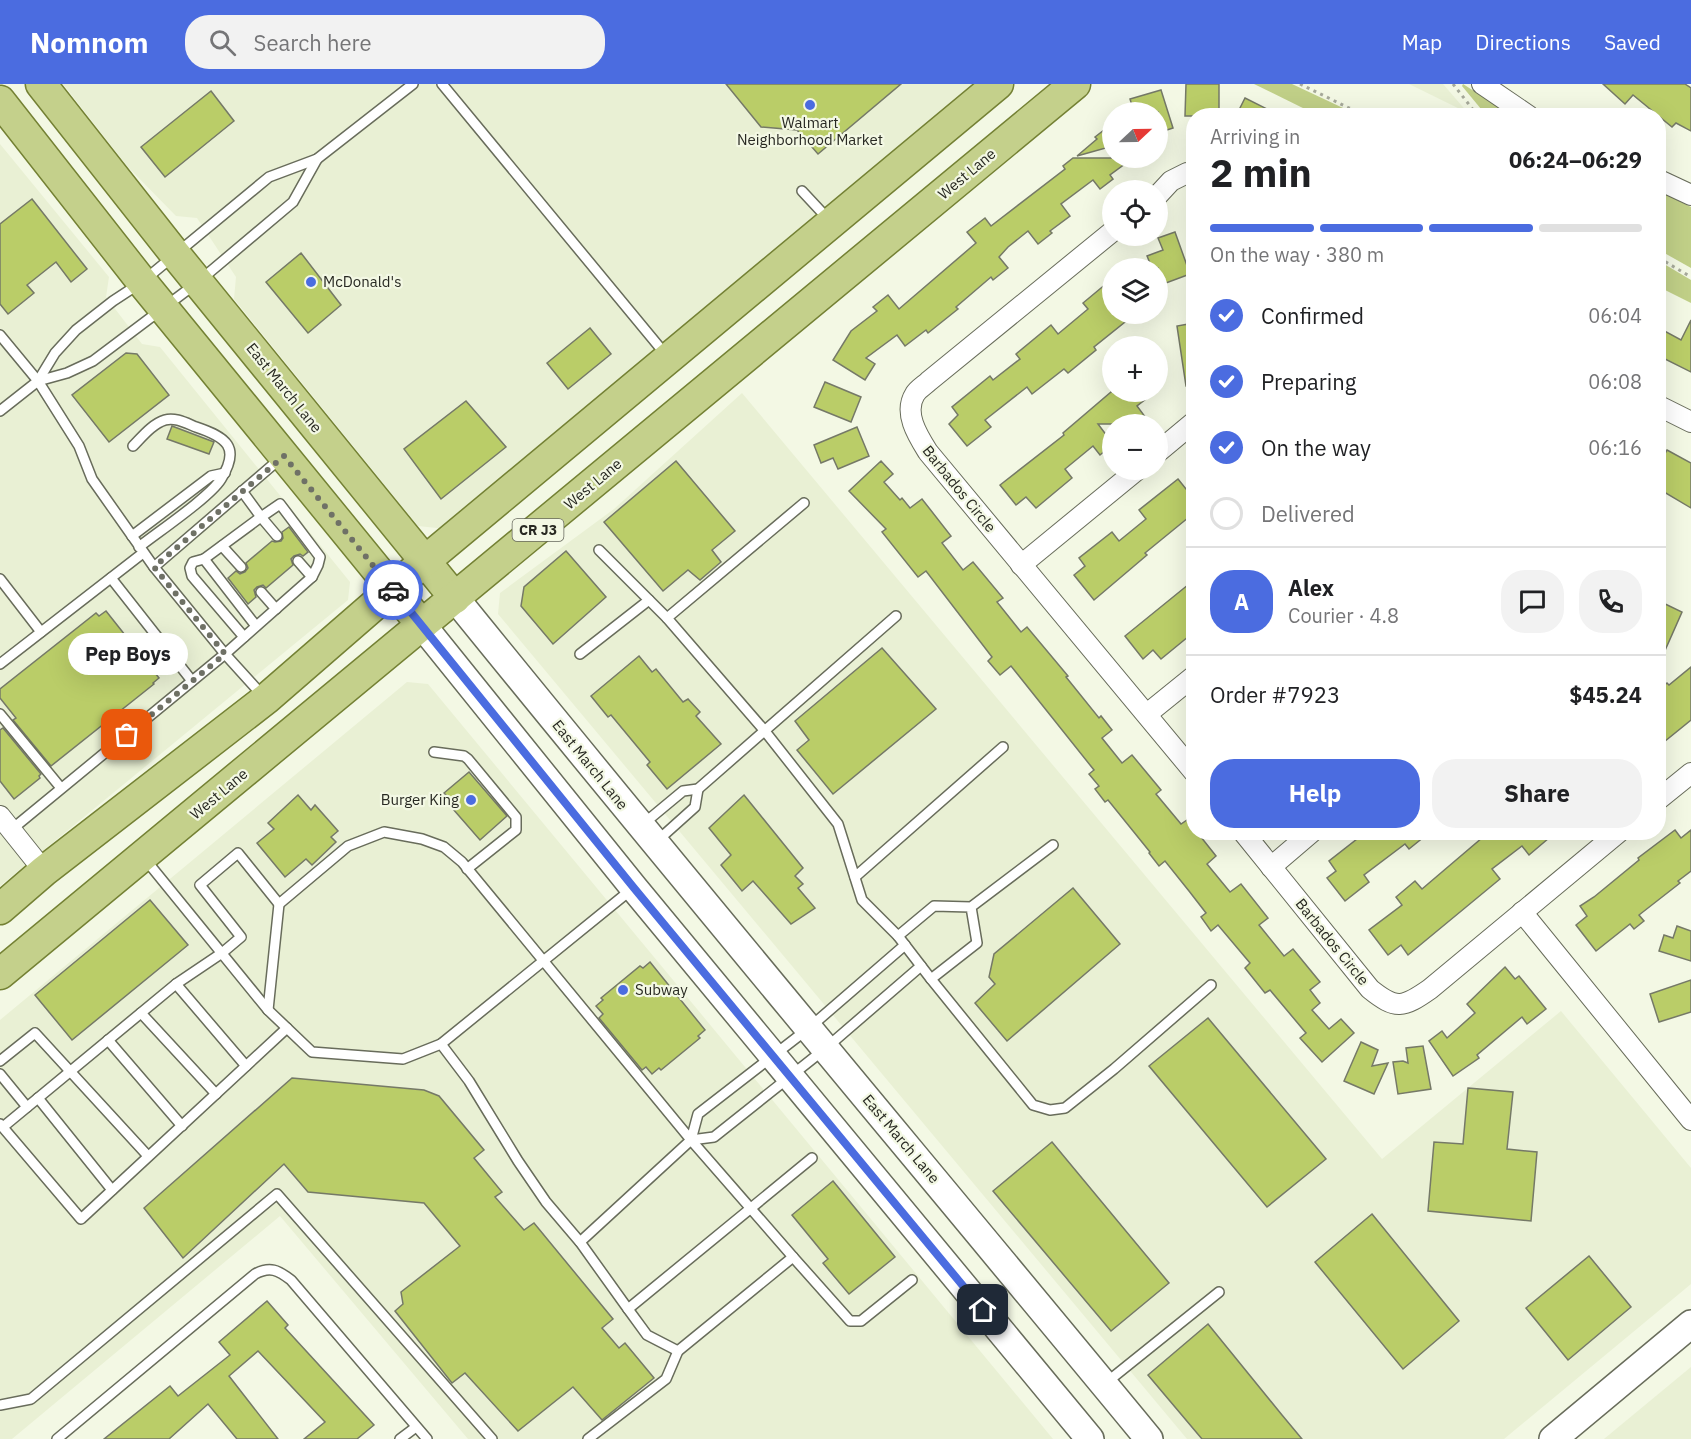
<!DOCTYPE html>
<html lang="en">
<head>
<meta charset="utf-8">
<style>
  body { margin:0; font-family:"IBM Plex Sans",sans-serif; background:#f2f2f2; color:#202124; height:100vh; display:flex; flex-direction:column; font-size:22px; white-space:nowrap }
  * { box-sizing:border-box; margin:0 }
  p { font-size:20px; color:#757577 }
  .icon { flex:none; width:33px; height:33px; fill:none; stroke:currentColor; stroke-width:2; stroke-linecap:round; stroke-linejoin:round }
  .map { position:relative; flex:1; overflow:hidden }
  .sheet { position:absolute; left:1186px; top:24px; width:480px; height:732px; display:flex; flex-direction:column; background:#fff; border-radius:24px; box-shadow:0 6px 24px #0002 }
  .sheet>* { flex:none }
  .needle { width:39px; rotate:68deg }
  .tools { position:absolute; left:1102px; top:18px; display:grid; gap:12px }
  .tools a { display:grid; place-items:center; width:66px; height:66px; border-radius:50%; background:#fff; box-shadow:0 6px 24px #0002; font-size:30px }
  .pin { position:absolute; display:grid; place-items:center; width:51px; height:51px; color:#fff; margin:-26px; border-radius:12px; box-shadow:0 3px 9px #0006 }
  .courier { position:absolute; display:grid; place-items:center; width:60px; height:60px; margin:-30px; border:4px solid #4b6ce0; border-radius:50%; background:#fff; color:#222; box-shadow:0 2px 8px #0007 }
  .bubble { position:absolute; height:42px; border-radius:21px; background:#fff; box-shadow:0 6px 24px #0002; font-size:20px; font-weight:700; line-height:42px; text-align:center }
  .headline em { font-style:normal; font-weight:700 }
  .headline div { display:flex; flex-direction:column-reverse }
  .headline { display:flex; align-items:center; justify-content:space-between; height:102px; padding:0 24px }
  h1 { font-size:39px; font-weight:700; line-height:45px }
  .bar { display:grid; grid-template-columns:repeat(4,1fr); gap:9px 6px; align-content:center; height:72px; padding:0 24px }
  .bar i { height:8px; border-radius:4px; background:#e0e0e0 }
  .bar .active { background:#4b6ce0 }
  .bar p { grid-column:span 4 }
  .line { display:flex; align-items:center; gap:15px; padding:0 24px; border-top:2px solid #e0e0e0 }
  .line div { flex:1 }
  .round { display:grid; place-items:center; flex:none; width:63px; height:63px; border-radius:24px; background:#f2f2f2 }
  ol { padding:0 24px; list-style:none }
  li { display:flex; align-items:center; gap:18px; height:66px }
  li p { margin-inline-start:auto }
  li .icon { padding:6px; border-radius:50%; background:#4b6ce0; color:#fff; stroke-width:4 }
  li:last-child { color:#757577 }
  li i { width:33px; height:33px; border:3px solid #e0e0e0; border-radius:50% }
  .primary-button { display:flex; gap:12px; margin-top:auto; padding:12px 24px }
  .primary-button a { flex:1; height:69px; border-radius:24px; background:#4b6ce0; color:#fff; font-size:24px; font-weight:700; line-height:69px; text-align:center }
  .primary-button a+a { background:#f2f2f2; color:#202124 }
  header { display:flex; align-items:center; gap:36px; box-sizing:border-box; height:84px; padding:0 30px; background:#4b6ce0; color:#fff }
  header strong { font-size:28px }
  nav { display:flex; gap:33px; margin-inline-start:auto; font-size:21px }
  .search { width:420px; height:54px; background:#f2f2f2; display:flex; align-items:center; gap:15px; box-sizing:border-box; padding:0 21px; border-radius:24px; color:#757577; font-size:22px }
  .map>svg:first-child { display:block }
  .built { fill:#e9f0d4 }
  .green { fill:#c0cf87 }
  .building { fill:#bacd68; stroke:#757967; stroke-width:1.5 }
  .lines { fill:none; stroke-linecap:round; stroke-linejoin:round }
  .lane-casing { stroke:#686c5b; stroke-width:12 }
  .street-casing { stroke:#686c5b; stroke-width:22 }
  .secondary-casing { stroke:#686c5b; stroke-width:30 }
  .primary-casing { stroke:#748134; stroke-width:33 }
  .path { stroke:#a6a99a; stroke-width:3; stroke-dasharray:3 4.5; stroke-linecap:butt }
  .lane { stroke:#fff; stroke-width:9 }
  .street { stroke:#fff; stroke-width:20 }
  .secondary { stroke:#fff; stroke-width:27 }
  .primary { stroke:#c4d08b; stroke-width:30 }
  .done { stroke:#6f7166; stroke-width:6; stroke-dasharray:0 10.8 }
  .route { stroke:#4b6ce0; stroke-width:8 }
  .poi-dot { fill:#4b6ce0; stroke:#f3f8e4; stroke-width:2 }
  .labels { text-anchor:middle; stroke-width:4.5; stroke-linejoin:round; paint-order:stroke }
  .shield { fill:#f3f8e4; stroke:#65675c; stroke-width:1.5 }
  .shield-label { font-size:14px; font-weight:bold; fill:#282922 }
  .poi-label { font-size:15px; fill:#282922; stroke:#f3f8e4; text-anchor:start }
  .street-label { font-size:15px; fill:#282922; stroke:#f3f8e4 }
</style>
</head>
<body>
<header>
<strong>Nomnom</strong>
<div class="search"><svg class="icon" aria-label="search" viewBox="0 0 24 24"><circle cx="10" cy="10" r="6"/><path d="M15 15l6 6"/></svg>Search here</div>
<nav><a>Map</a><a>Directions</a><a>Saved</a></nav>
</header>
<div class="map">
<svg width="1691" height="1355" viewBox="0 0 1691 1355">
  <rect width="100%" height="100%" fill="#f3f8e4"/>
  <!-- built -->
  <g class="built">
    <path d="M63,0h918l-535,445 -28,-3 -184,-227 2,-22 -39,-59 -21,-2 -49,-50z"/>
    <path d="M1409,0h34l25,29z"/>
    <path d="M0,60l109,133 -3,20 36,47 18,3 190,235 -2,18 -348,286z"/>
    <path d="M742,309l640,766 179,-148 130,157v116l-187,155h-317l-689,-825 2,-21 114,-84z"/>
    <path d="M407,598l21,2 625,755h-585l-188,-223 -268,223h-12v-419z"/>
    <path d="M1691,1283v72h-87z"/>
  </g>
  <!-- green -->
  <g class="green">
    <path d="M1254,0h38l66,31h-41z"/>
    <path d="M1463,0l48,31h-25l-24,-29z"/>
    <path d="M1659,107l32,16v61l-32,-18z"/>
    <path d="M1659,177l32,19v23l-32,-16z"/>
  </g>
  <!-- building -->
  <g class="building">
    <path d="M726,0h175l-83,70 -21,-24 -36,-3z"/>
    <path d="M1186,0h33v32h-34z"/>
    <path d="M1603,0h82l6,4v43l-15,-8 -4,4 -39,-32 -8,9z"/>
    <path d="M1161,6l12,38 -15,5v-21h-24l-4,-13z"/>
    <path d="M211,7l23,30 -69,56 -24,-30z"/>
    <path d="M1245,14l36,18h-45z"/>
    <path d="M1113,39v23l-36,10 20,-17 -2,-2z"/>
    <path d="M1073,74h60l-23,17 3,4 -13,10 -7,-9 -32,24 9,12 -20,15 2,2 -14,11 -10,-13 -20,16 -9,10 9,11 -15,12 -2,-3 -35,30 2,2 -30,24 -2,-3 -21,16 -8,-11 -31,23 9,6 -10,16 -32,-20 18,-29 26,-20 -4,-4 15,-12 11,14 77,-66 -9,-11 18,-14 6,8 74,-57 -2,-3z"/>
    <path d="M32,115l55,70 -16,13 -15,-20 -29,23 7,8 -26,21 -8,-10v-80z"/>
    <path d="M1175,148l15,42 -32,12v-18h-6l-5,-12 16,-6 -5,-12z"/>
    <path d="M301,169l40,52 -33,28 -42,-51z"/>
    <path d="M1113,194v36h22l-41,33 2,3 -28,23 -4,-4 -32,25 -5,-7 -42,33 6,7 -24,19 -18,-22 9,-9 -6,-8 38,-31 3,4 27,-21 -4,-5 35,-29 7,9 30,-25 -5,-6z"/>
    <path d="M1691,236v52l-32,-16v-28l22,12z"/>
    <path d="M1194,239v63h-8l-9,-60z"/>
    <path d="M590,244l21,26 -43,35 -21,-26z"/>
    <path d="M126,269l11,1 32,41 -60,47 -37,-47z"/>
    <path d="M825,298l36,15 -10,25 -37,-15z"/>
    <path d="M1111,308h44l-18,14 9,12 -8,6h-40l15,20 -13,11 -7,-9 -28,23 7,9 -36,30 -10,-11 -10,8 -16,-20 64,-50 -1,-2z"/>
    <path d="M466,317l40,46 -65,52 -37,-50z"/>
    <path d="M172,342l42,16 -5,12 -42,-15z"/>
    <path d="M857,343l12,29 -31,13 -5,-11 -12,5 -7,-18z"/>
    <path d="M1667,366l24,13v45l-32,-19v-24z"/>
    <path d="M676,377l59,70 -23,19 9,12 -21,18 -12,-10 -25,21 -59,-69z"/>
    <path d="M881,377l12,13 -9,8 16,18 2,-2 8,10 12,-9 29,37 -9,7 21,27 10,-8 30,36 -6,4 24,30 6,-5 41,49 -2,1 33,41 2,-2 11,14 -10,8 20,25 10,-8 29,35 -5,4 25,30 6,-4 7,9v3h3l19,24 -9,8 23,28 11,-8 27,34 -9,7 25,31 9,-7 27,33 -10,8 10,13 -8,7 17,19 12,-10 13,14 -32,29 -22,-24 6,-5 -36,-43 -5,3 -20,-25 5,-5 -32,-38 -7,6 -10,-14 5,-4 -17,-22 -24,-30 -6,5 -10,-13 1,-1 -42,-52 -3,2 -10,-13 4,-3 -10,-12 5,-4 -83,-104 -11,9 -12,-14 4,-4 -66,-86 -8,6 -36,-45 4,-3 -37,-38z"/>
    <path d="M1178,395l8,10 8,-7v31l-49,40 2,2 -53,45 -20,-25 11,-9 -6,-8 33,-26 7,9 27,-22 -7,-9z"/>
    <path d="M289,443l19,25 -5,4 -3,-2 -6,2 -3,3 2,6 -27,23 -3,-3 -6,2 -3,3 2,7 -8,7 -20,-26 8,-7 4,3 5,-2 3,-4 -2,-5 26,-22 3,1 6,-1 2,-3 -1,-6z"/>
    <path d="M566,467l40,46 -53,47 -32,-38 3,-19z"/>
    <path d="M1194,496v52l-33,27 -8,-9 -10,9 -18,-23z"/>
    <path d="M1659,517l23,11 -23,52z"/>
    <path d="M106,527l53,67 -6,5 1,1 -103,82 -38,-46 3,-2 -16,-20v-9l96,-76 3,3z"/>
    <path d="M882,564l54,61 -103,85 -36,-44 12,-10 -14,-19z"/>
    <path d="M639,572l13,16 4,-3 27,33 5,-3 12,13 -4,4 25,28 -54,45 -20,-24 3,-3 -39,-47 -3,2 -17,-21z"/>
    <path d="M1691,583v53l-32,26v-56l8,-7 2,2z"/>
    <path d="M3,644l38,46 -2,2 1,2 -26,21 -14,-18v-51z"/>
    <path d="M469,688l38,44 -27,24 -27,-31 3,-3 -12,-13z"/>
    <path d="M298,711l13,15 4,-5 23,26 -7,6 5,5 -24,23 -6,-6 -21,18 -28,-34 17,-14 -6,-6z"/>
    <path d="M744,711l59,73 -8,8 8,8 -5,4 17,20 -24,16 -38,-43 -11,10 -21,-26 10,-10 -22,-27z"/>
    <path d="M1675,746l6,8 10,-8v41l-13,10 2,2 -41,32 5,6 -10,8 -4,-5 -34,27 -20,-26 11,-9 -7,-10 14,-9 45,-37 -1,-2z"/>
    <path d="M1366,748h64l-21,17 -4,-5 -41,31 5,7 -24,19 -18,-23 9,-7 -7,-10z"/>
    <path d="M1489,748h67l-27,23 -7,-9 -30,23 8,10 -92,76 -7,-10 -13,10 -19,-25 33,-25 -6,-8 19,-16 7,8z"/>
    <path d="M1073,804l47,56 -113,97 -32,-38 20,-19 -6,-7 5,-23z"/>
    <path d="M150,816l38,45 -116,95 -37,-45z"/>
    <path d="M1677,842l14,5v30l-32,-10 5,-16 9,3z"/>
    <path d="M650,878l55,68 -7,6 2,2 -39,32 -2,-2 -7,6 -6,-7 -4,3 -43,-52 4,-4 -7,-8 7,-6 -2,-2 39,-32 3,2z"/>
    <path d="M1505,883l10,12 4,-3 27,33 -19,15 -5,-7 -45,38 2,3 -26,18 -24,-35 13,-10 5,7 28,-25 -8,-9z"/>
    <path d="M1691,896v32l-32,10 -9,-28z"/>
    <path d="M1208,934l118,141 -59,48 -118,-141z"/>
    <path d="M1361,958l17,8 -6,16 16,-3 -14,31 -30,-13z"/>
    <path d="M1423,962l8,43 -33,5 -5,-32 10,-1 5,2 -2,-15z"/>
    <path d="M292,994l132,12 15,6 45,54 -10,8 28,34 -7,5 29,33 10,-7 79,96 -11,9 17,20 6,-5 29,35 -52,42 -29,-33 -55,44 -53,-58 -13,10 -57,-72 8,-7 -2,-12 59,-46 -36,-43 -116,-11 -24,-28 -101,94 -39,-50z"/>
    <path d="M1468,1004l45,4 -6,57 30,3 -6,69 -103,-10 6,-69 29,2z"/>
    <path d="M1052,1058l117,141 -58,48 -118,-140z"/>
    <path d="M833,1097l62,76 -46,37 -26,-31 5,-4 -36,-44z"/>
    <path d="M1372,1130l87,107 -56,48 -88,-107z"/>
    <path d="M1589,1172l42,51 -63,53 -42,-52z"/>
    <path d="M267,1217l21,24 -3,3 89,97 -17,14h-53l21,-17 -67,-71 -29,25 49,63h-41l-29,-35 -39,35h-65l66,-53 8,10 52,-41 -11,-13z"/>
    <path d="M1208,1240l74,91 20,24h-100l-54,-64z"/>
  </g>
  <g class="lines">
    <!-- lane casing -->
    <g class="lane-casing">
      <g id="lane">
        <path d="M442,0l224,271"/>
        <path d="M802,107l27,29"/>
        <path d="M0,251l38,46 41,65 13,33 62,88"/>
        <path d="M38,297l17,-28 21,-23 37,-29 29,-19 127,-105 48,-18 96,-75"/>
        <path d="M0,327l38,-30 29,-8 26,-12 105,-79 95,-80 24,-43"/>
        <path d="M133,362c9,-9 19,-22 32,-26 10,-3 21,3 31,7 30,10 45,20 25,52 -11,18 -63,53 -82,68"/>
        <path d="M242,407l19,26 -57,42 -11,3 -3,6 2,8 52,61"/>
        <path d="M804,419l-137,115 97,112 74,94 24,76 36,36"/>
        <path d="M132,452l79,-60 14,-3"/>
        <path d="M222,462l19,21"/>
        <path d="M599,466l68,68"/>
        <path d="M204,475l52,67"/>
        <path d="M298,477l14,16"/>
        <path d="M111,494l81,103"/>
        <path d="M0,495l41,53"/>
        <path d="M261,508l15,17"/>
        <path d="M580,570l69,-54"/>
        <path d="M0,580l143,-111"/>
        <path d="M263,612l-38,-42 -71,-87 128,-110"/>
        <path d="M0,630l61,74"/>
        <path d="M434,668l30,4 4,3 48,58v13l-49,39"/>
        <path d="M642,741l41,-34 15,-2 198,-173"/>
        <path d="M11,746l214,-176 87,-77 6,-12 2,-8 -40,-53 -19,13 16,19"/>
        <path d="M656,758l39,-35 3,-18"/>
        <path d="M145,775l123,151 44,42 91,7 38,-15 28,37 49,80 28,41 34,40 48,67 19,26 31,16"/>
        <path d="M855,793l148,-130"/>
        <path d="M971,823l6,36 -46,36 -33,-43 36,-30 37,1 82,-62"/>
        <path d="M931,895l102,126 17,5 15,-2 49,-39 97,-84"/>
        <path d="M176,900l70,82"/>
        <path d="M268,926l11,-106"/>
        <path d="M141,929l75,81"/>
        <path d="M108,956l74,86"/>
        <path d="M441,960l191,-155"/>
        <path d="M0,977l35,-28 113,123"/>
        <path d="M0,990l27,33"/>
        <path d="M38,1014l74,92"/>
        <path d="M0,1040l81,95 206,-191"/>
        <path d="M3,1043l173,-143 46,-31 19,-16 -41,-52 38,-32 41,51 69,-58 36,-14 38,7 22,8 18,15 229,278 102,117 -115,94 -12,28 -78,60"/>
        <path d="M691,1056l7,-26 111,-86 96,-83"/>
        <path d="M580,1158l111,-102 23,-3 112,-89 95,-82"/>
        <path d="M793,1173l57,64h11l51,-41"/>
        <path d="M628,1225l184,-151"/>
        <path d="M1107,1298l112,-90"/>
        <path d="M0,1321l31,-6 246,-205 215,245"/>
        <path d="M57,1355l198,-165c15,-8 23,-4 36,6l136,159"/>
        <path d="M400,1355l16,-12"/>
      </g>
    </g>
    <!-- street casing -->
    <g class="street-casing">
      <g id="street">
        <path d="M1482,0l47,32"/>
        <path d="M1659,96l32,15"/>
        <path d="M1158,111l13,-14 16,-8 7,2"/>
        <path d="M1113,147l-184,150c-4,4 -11,8 -14,13 -12,19 3,42 13,58l266,320"/>
        <path d="M1659,322l32,16"/>
        <path d="M1158,368l36,-30"/>
        <path d="M1021,481l116,-95"/>
        <path d="M1147,630l47,-38"/>
        <path d="M1659,715l32,-26"/>
        <path d="M0,732l44,55"/>
        <path d="M1243,748l127,157c26,21 33,19 60,0l189,-157"/>
        <path d="M1271,783l41,-35"/>
        <path d="M1522,828l169,208"/>
      </g>
    </g>
    <!-- secondary casing -->
    <g class="secondary-casing">
      <g id="secondary">
        <path d="M455,514c229,283 463,561 694,841"/>
        <path d="M422,541l212,263 456,551"/>
        <path d="M1553,1355l138,-115"/>
      </g>
    </g>
    <!-- primary casing -->
    <g class="primary-casing">
      <g id="primary">
        <path d="M41,0l134,170 280,344"/>
        <path d="M0,17l142,181 280,343"/>
        <path d="M0,825l44,-38 222,-172 159,-138 573,-477"/>
        <path d="M0,890l1075,-890"/>
      </g>
    </g>
    <!-- path -->
    <g class="path">
      <path d="M1300,0l49,24 24,8"/>
      <path d="M1453,0l25,32"/>
      <path d="M1659,174l32,19"/>
    </g>
    <!-- lane -->
    <use href="#lane" class="lane"/>
    <!-- street -->
    <use href="#street" class="street"/>
    <!-- secondary -->
    <use href="#secondary" class="secondary"/>
    <!-- primary -->
    <use href="#primary" class="primary"/>
  </g>
  <g class="lines">
    <!-- done -->
    <path class="done" d="M127,651l98,-81 -71,-87 130,-111 109,134"/>
    <!-- route -->
    <path class="route" d="M393,506l241,298 349,422"/>
  </g>
  <!-- markers -->
  <g class="poi-dot">
    <circle cx="810" cy="21" r="6"/>
    <circle cx="311" cy="198" r="6"/>
    <circle cx="471" cy="716" r="6"/>
    <circle cx="623" cy="906" r="6"/>
  </g>
  <g class="labels">
    <!-- shield labels -->
    <rect class="shield" x="512.5" y="435" width="51" height="22" rx="4.5"/>
    <g class="shield-label">
      <text x="538" y="451">CR J3</text>
    </g>
    <!-- poi labels -->
    <g class="poi-label">
      <text x="810" y="44" text-anchor="middle">Walmart<tspan x="810" dy="17">Neighborhood Market</tspan></text>
      <text x="323" y="203">McDonald's</text>
      <text x="459" y="721" text-anchor="end">Burger King</text>
      <text x="635" y="911">Subway</text>
    </g>
    <!-- street labels -->
    <g class="street-label">
      <text transform="translate(967 90) rotate(-40)" y="5">West Lane</text>
      <text transform="translate(284 304) rotate(51)" y="5">East March Lane</text>
      <text transform="translate(593 400) rotate(-40)" y="5">West Lane</text>
      <text transform="translate(959 405) rotate(51)" y="5">Barbados Circle</text>
      <text transform="translate(590 681) rotate(51)" y="5">East March Lane</text>
      <text transform="translate(219 710) rotate(-40)" y="5">West Lane</text>
      <text transform="translate(1332 858) rotate(51)" y="5">Barbados Circle</text>
      <text transform="translate(901 1055) rotate(50)" y="5">East March Lane</text>
    </g>
  </g>
</svg>
<div class="tools">
<a><svg class="needle" viewBox="-14 -14 28 28"><path d="M0-13l5 13h-10z" fill="#e53935"/><path d="M0 13l5-13h-10z" fill="#757577"/></svg></a>
<a><svg class="icon" aria-label="locate" viewBox="0 0 24 24"><circle cx="12" cy="12" r="6"/><path d="M12 2v4M12 18v4M2 12h4M18 12h4"/></svg></a>
<a><svg class="icon" aria-label="layers" viewBox="0 0 24 24"><path d="M12 4l9 5-9 5-9-5zM3 14l9 5 9-5"/></svg></a>
<a>+</a>
<a>−</a>
</div>
<div class="pin" style="left:127px;top:651px;background:#ea580c"><svg class="icon" aria-label="bag" viewBox="0 0 24 24"><path d="M5 8h14l-1 12H6zM9 8a3 3 0 0 1 6 0"/></svg></div>
<div class="pin" style="left:983px;top:1226px;background:#1f2937"><svg class="icon" aria-label="home" viewBox="0 0 24 24"><path d="M3 11l9-7 9 7M6 9v11h12V9"/></svg></div>
<div class="courier" style="left:393px;top:506px"><svg class="icon" aria-label="car" viewBox="0 0 24 24"><path d="M5 17H2v-5l4-1 3-4h7l3 4 3 1v5h-3M9 17h6M6 11h13"/><circle cx="7" cy="17" r="2"/><circle cx="17" cy="17" r="2"/></svg></div>
<div class="bubble" style="left:68px;top:549px;width:120px">Pep Boys</div>
<section class="sheet">
<div class="headline"><div><h1>2 min</h1><p>Arriving in</p></div><em>06:24–06:29</em></div>
<div class="bar"><i class="active"></i><i class="active"></i><i class="active"></i><i></i><p>On the way · 380 m</p></div>
<ol>
<li><svg class="icon" aria-label="check" viewBox="0 0 24 24"><path d="M5 12l5 5 9-10"/></svg>Confirmed<p>06:04</p></li>
<li><svg class="icon" aria-label="check" viewBox="0 0 24 24"><path d="M5 12l5 5 9-10"/></svg>Preparing<p>06:08</p></li>
<li><svg class="icon" aria-label="check" viewBox="0 0 24 24"><path d="M5 12l5 5 9-10"/></svg>On the way<p>06:16</p></li>
<li><i></i>Delivered</li>
</ol>
<div class="line" style="height:108px"><b class="round" style="background:#4b6ce0;color:#fff">A</b><div><b>Alex</b><p>Courier · 4.8</p></div><a class="round"><svg class="icon" aria-label="chat" viewBox="0 0 24 24"><path d="M4 5h16v11H9l-5 4z"/></svg></a><a class="round"><svg class="icon" aria-label="phone" viewBox="0 0 24 24"><path d="M5 4h4l2 5-3 2q2 4 5 5l2-3 5 2v4C11 20 4 13 5 4z"/></svg></a></div>
<div class="line" style="height:78px"><div>Order #7923</div><b>$45.24</b></div>
<div class="primary-button"><a>Help</a><a>Share</a></div>
</section>
</div>
</body>
</html>
